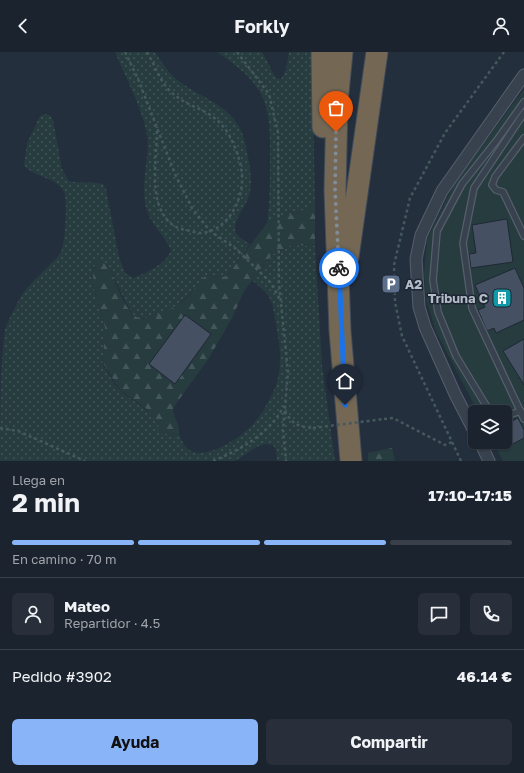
<!DOCTYPE html>
<html lang="es">
<head>
<meta charset="utf-8">
<style>
  body { margin:0; font-family:"Golos Text",sans-serif; background:#282f3a; color:#f1f3f6; height:100vh; display:flex; flex-direction:column; font-size:15px; white-space:nowrap }
  * { box-sizing:border-box; margin:0 }
  p { font-size:13px; color:#a0a4aa }
  .icon { flex:none; width:22px; height:22px; fill:none; stroke:currentColor; stroke-width:2; stroke-linecap:round; stroke-linejoin:round }
  .map { position:relative; height:409px; overflow:hidden }
  .drawer { display:flex; flex-direction:column; background:#1b232e; flex:1 }
  .drawer>* { flex:none }
  .tools { position:absolute; left:468px; top:353px; display:grid; gap:8px }
  .tools a { display:grid; place-items:center; width:44px; height:44px; border-radius:6px; background:#1b232e; box-shadow:0 1px 3px #0004,0 0 0 1px #39404a; font-size:20px }
  .pin { position:absolute; display:grid; place-items:center; width:34px; height:34px; color:#fff; margin:-41px -17px; border-radius:50% 50% 50% 0; rotate:-45deg; box-shadow:0 0 4px #0007 }
  .pin .icon { rotate:45deg }
  .courier { position:absolute; display:grid; place-items:center; width:40px; height:40px; margin:-20px; border:3px solid #1a73e8; border-radius:50%; background:#fff; color:#222; box-shadow:0 1px 5px #0007 }
  .summary em { font-style:normal; font-weight:700 }
  .summary div { display:flex; flex-direction:column-reverse }
  .summary { display:flex; align-items:center; justify-content:space-between; height:68px; padding:0 12px }
  h1 { font-size:26px; font-weight:700; line-height:30px }
  .bar { display:grid; grid-template-columns:repeat(4,1fr); gap:6px 4px; align-content:center; height:48px; padding:0 12px }
  .bar i { height:5px; border-radius:3px; background:#39404a }
  .bar .active { background:#8ab4f8 }
  .bar p { grid-column:span 4 }
  .line { display:flex; align-items:center; gap:10px; padding:0 12px; border-top:1px solid #39404a }
  .line div { flex:1 }
  .round { display:grid; place-items:center; flex:none; width:42px; height:42px; border-radius:6px; background:#282f3a }
  .action { display:flex; gap:8px; margin-top:auto; padding:8px 12px }
  .action a { flex:1; height:46px; border-radius:6px; background:#8ab4f8; color:#111; font-size:16px; font-weight:700; line-height:46px; text-align:center }
  .action a+a { background:#282f3a; color:#f1f3f6 }
  header { display:flex; justify-content:space-between; align-items:center; height:52px; padding:0 12px; background:#1b232e; font-size:18px; font-weight:700 }
  .map>svg:first-child { display:block }
  .grass { fill:url(#grass-dots) }
  .forest { fill:url(#forest-firs) }
  .green { fill:#263c3f }
  .building { fill:#455162; stroke:#1f2835 }
  .lines { fill:none; stroke-linecap:round; stroke-linejoin:round }
  .lane-casing { stroke:#565f6c; stroke-width:8 }
  .street-casing { stroke:#565f6c; stroke-width:13 }
  .highway-casing { stroke:#434c59; stroke-width:23 }
  .path { stroke:#44595c; stroke-width:2.5; stroke-dasharray:3 3; stroke-linecap:butt }
  .lane { stroke:#38414e; stroke-width:5.5 }
  .street { stroke:#38414e; stroke-width:11 }
  .highway { stroke:#746855; stroke-width:21 }
  .path-bridge { stroke:#44595c; stroke-width:2.5; stroke-dasharray:3 3; stroke-linecap:butt }
  .done { stroke:#828b98; stroke-width:4; stroke-dasharray:0 7.2 }
  .route { stroke:#1a73e8; stroke-width:5 }
  .labels { text-anchor:middle; stroke-width:3; stroke-linejoin:round; paint-order:stroke }
  .poi-label { font-size:13px; font-weight:bold; fill:#b4bcc9; stroke:#1d2633; text-anchor:start }
</style>
</head>
<body>
<header><svg class="icon" aria-label="back" viewBox="0 0 24 24"><path d="M15 5l-7 7 7 7"/></svg>Forkly<svg class="icon" aria-label="person" viewBox="0 0 24 24"><circle cx="12" cy="8" r="4"/><path d="M4 21q1-7 8-7t8 7"/></svg></header>
<div class="map">
<svg width="524" height="409" viewBox="0 0 524 409">
  <defs>
    <pattern id="grass-dots" width="8" height="8" patternUnits="userSpaceOnUse"><rect width="8" height="8" fill="#263c3f"/><path d="M2 2h.1M6 6h.1" fill="none" stroke="#435659" stroke-width="1.8" stroke-linecap="round"/></pattern>
    <pattern id="forest-firs" width="22" height="20" patternUnits="userSpaceOnUse"><rect width="22" height="20" fill="#263c3f"/><path d="M5 1l3.5 6h-7zM16 11l3.5 6h-7z" fill="#435659"/></pattern>
  </defs>
  <rect width="100%" height="100%" fill="#242f3e"/>
  <!-- grass -->
  <g class="grass">
    <path d="M115,0h40c8,12 15,24 28,32 24,17 52,23 61,55 4,18 11,42 4,60 -4,9 -14,21 -13,31 1,6 10,11 15,14l-23,32 -6,1 -15,-2c-18,21 -36,44 -67,43l-5,-2 -9,-15 -16,-34h-16l1,23 12,41 -4,30 2,5 11,19 8,8 29,21 10,18 11,4 6,-2c3,7 5,13 12,17 17,9 54,-16 64,-29 9,-11 18,-27 22,-40 5,-17 3,-36 0,-52 -2,-10 -3,-24 -8,-33 -3,-6 -12,-12 -17,-17l21,-26 19,-9 23,1 7,120 13,95h-58l-1,-11 -3,-5c-16,-4 -25,10 -39,16h-234c0,-38 0,-94 5,-131 3,-10 9,-20 14,-30 10,-19 30,-31 42,-48 4,-7 7,-52 3,-60 -7,-15 -30,-14 -40,-27l3,-22 13,-27 4,-2 6,1 3,5 9,49 7,12c11,3 23,0 34,3l3,5 13,68 6,16 8,5c14,-6 33,-13 38,-28 -6,-14 -19,-24 -24,-39 -8,-24 3,-52 0,-76 -4,-25 -22,-59 -32,-83z"/>
    <path d="M217,0h45l14,26 5,1 5,-9 3,-18h23l3,153 -21,9 -17,4 -10,5c3,-22 3,-39 3,-61 1,-59 -3,-76 -53,-110z"/>
  </g>
  <!-- forest -->
  <g class="forest">
    <path d="M315,153v41l-23,-1 -19,9 -4,4 -25,33 -12,27 -23,40 -36,50c0,9 7,16 6,26l-6,2 -11,-4 -14,-22 -29,-21 -14,-23 -3,-5 4,-30 -12,-41 -1,-17 2,-11c7,-3 9,-1 14,5 6,13 14,39 25,48 6,6 14,3 20,1 29,-10 33,-19 52,-41l15,2 6,-1 40,-53 9,-5 18,-4z"/>
    <path d="M392,396l3,13h-27v-8z"/>
  </g>
  <!-- green -->
  <path class="green" d="M524,37v372h-21l-10,-19h12v-30h-27l-42,-80 -10,-33 -2,-26 3,-34 28,-57z"/>
  <!-- building -->
  <g class="building">
    <path d="M507,167l6,43 -42,6 -2,-14 7,-1 -4,-28z"/>
    <path d="M515,216l9,20v32l-28,13 -2,-5 -7,3 -9,-21 7,-3 -10,-22z"/>
    <path d="M185,263l26,19 -36,50 -26,-20z"/>
    <path d="M524,287v46l-21,-34z"/>
    <path d="M518,366l6,12v8l-15,8 -4,-8v-13z"/>
  </g>
  <g class="lines">
    <!-- lane casing -->
    <g class="lane-casing">
      <g id="lane">
        <path d="M524,61l-50,75 -11,55 9,65 52,111"/>
        <path d="M524,86l-29,39 -3,8 4,5 7,2 21,44"/>
        <path d="M490,360l-34,-56 -18,-44 -5,-32 4,-49 25,-47 35,-44 27,-38"/>
        <path d="M505,364l16,-5"/>
      </g>
    </g>
    <!-- street casing -->
    <g class="street-casing">
      <g id="street">
        <path d="M475,381l-20,-39 -30,-67 -6,-20 -3,-48 5,-24 21,-44 82,-116"/>
        <path d="M480,390l9,19"/>
      </g>
    </g>
    <!-- highway casing -->
    <g class="highway-casing">
      <g id="highway">
        <path d="M322,0l1,75"/>
        <path d="M342,0l-5,51 -2,87 5,141 11,130"/>
        <path d="M348,205l29,-205"/>
      </g>
    </g>
    <!-- path -->
    <g class="path">
      <path d="M125,0l13,27 37,95 17,34 18,23 25,17 35,34 10,17"/>
      <path d="M147,0c8,13 12,28 23,39 19,19 43,16 59,44 6,11 12,26 13,40 2,24 -14,56 -41,58 -5,0 -10,-2 -15,-3 -13,-2 -21,-10 -26,-22 -9,-20 -3,-58 -3,-81"/>
      <path d="M237,0l32,42 9,39 1,151 9,88 -5,58 3,31"/>
      <path d="M285,359c7,13 13,16 28,17"/>
      <path d="M384,367l9,-1 52,27 7,-3"/>
      <path d="M0,376l18,3 67,30"/>
      <path d="M213,409c29,-12 56,-27 71,-55"/>
      <path d="M461,409l-59,-125 -7,-34 -1,-37 16,-67 35,-65 59,-81"/>
    </g>
    <!-- lane -->
    <use href="#lane" class="lane"/>
    <!-- street -->
    <use href="#street" class="street"/>
    <!-- highway -->
    <use href="#highway" class="highway"/>
    <!-- path-bridge -->
    <path class="path-bridge" d="M313,376l71,-9"/>
  </g>
  <g class="lines">
    <!-- done -->
    <path class="done" d="M336,80l-1,58 4,78"/>
    <!-- route -->
    <path class="route" d="M339,216l6,137"/>
  </g>
  <!-- icons -->
  <defs>
    <g id="parking-square" transform="scale(1)"><rect x="-9" y="-9" width="18" height="18" rx="4" fill="#5c6f8a" stroke="#1d2633"/><path d="M-3.5-5.5H1a3.5 3.5 0 0 1 0 7H-1V5.5H-3.5ZM-1-3.4V-.6H.8a1.4 1.4 0 0 0 0-2.8Z" fill="#fff"/></g>
    <g id="building-square" transform="scale(1)"><rect x="-9" y="-9" width="18" height="18" rx="4" fill="#0f9aa8" stroke="#1d2633"/><path d="M-4-6H4V6H1V3H-1V6H-4ZM-2.5-4.3h1.7v1.8h-1.7ZM.8-4.3h1.7v1.8H.8ZM-2.5-1h1.7V.8h-1.7ZM.8-1h1.7V.8H.8Z" fill="#fff"/></g>
  </defs>
  <g fill-rule="evenodd">
    <use href="#parking-square" x="391" y="232"/>
    <use href="#building-square" x="502" y="246"/>
  </g>
  <g class="labels">
    <!-- poi labels -->
    <g class="poi-label">
      <text x="405" y="237">A2</text>
      <text x="488" y="251" text-anchor="end">Tribuna C</text>
    </g>
  </g>
</svg>
<div class="tools">
<a><svg class="icon" aria-label="layers" viewBox="0 0 24 24"><path d="M12 4l9 5-9 5-9-5zM3 14l9 5 9-5"/></svg></a>
</div>
<div class="pin" style="left:336px;top:80px;background:#ea580c"><svg class="icon" aria-label="bag" viewBox="0 0 24 24"><path d="M5 8h14l-1 12H6zM9 8a3 3 0 0 1 6 0"/></svg></div>
<div class="pin" style="left:345px;top:353px;background:#1f2937"><svg class="icon" aria-label="home" viewBox="0 0 24 24"><path d="M3 11l9-7 9 7M6 9v11h12V9"/></svg></div>
<div class="courier" style="left:339px;top:216px"><svg class="icon" aria-label="bike" viewBox="0 0 24 24"><circle cx="6" cy="16" r="4"/><circle cx="18" cy="16" r="4"/><path d="M6 16l4-8h5l3 8M10 8l3 8H6M13 5h3"/></svg></div>
</div>
<section class="drawer">
<div class="summary"><div><h1>2 min</h1><p>Llega en</p></div><em>17:10–17:15</em></div>
<div class="bar"><i class="active"></i><i class="active"></i><i class="active"></i><i></i><p>En camino · 70 m</p></div>
<div class="line" style="height:72px"><a class="round"><svg class="icon" aria-label="person" viewBox="0 0 24 24"><circle cx="12" cy="8" r="4"/><path d="M4 21q1-7 8-7t8 7"/></svg></a><div><b>Mateo</b><p>Repartidor · 4.5</p></div><a class="round"><svg class="icon" aria-label="chat" viewBox="0 0 24 24"><path d="M4 5h16v11H9l-5 4z"/></svg></a><a class="round"><svg class="icon" aria-label="phone" viewBox="0 0 24 24"><path d="M5 4h4l2 5-3 2q2 4 5 5l2-3 5 2v4C11 20 4 13 5 4z"/></svg></a></div>
<div class="line" style="height:52px"><div>Pedido #3902</div><b>46.14 €</b></div>
<div class="action"><a>Ayuda</a><a>Compartir</a></div>
</section>
</body>
</html>
